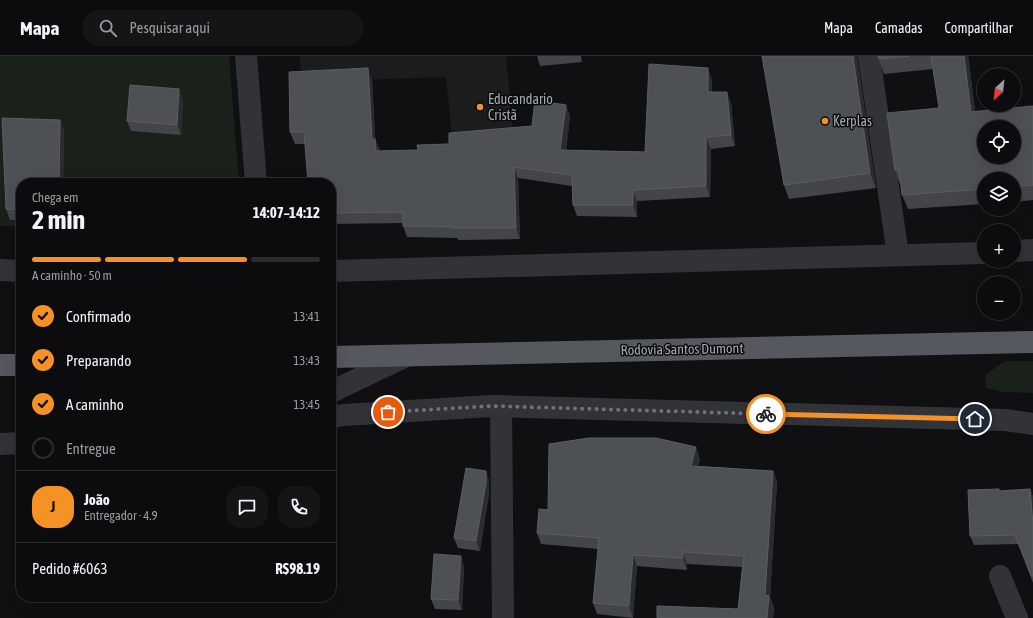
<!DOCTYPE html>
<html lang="pt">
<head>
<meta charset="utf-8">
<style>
  body { margin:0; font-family:"Asap Condensed",sans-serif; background:#151517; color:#f1f3f6; height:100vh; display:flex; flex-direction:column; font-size:15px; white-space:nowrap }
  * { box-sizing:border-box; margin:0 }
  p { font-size:13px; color:#9a9b9e }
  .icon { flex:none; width:22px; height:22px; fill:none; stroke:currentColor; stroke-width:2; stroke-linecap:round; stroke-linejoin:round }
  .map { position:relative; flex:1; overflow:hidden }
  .side { position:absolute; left:16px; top:122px; width:320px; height:424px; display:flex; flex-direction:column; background:#0c0c0e; border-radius:16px; box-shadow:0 4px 16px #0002,0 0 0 1px #2c2c2e }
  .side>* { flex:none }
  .needle { width:26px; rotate:207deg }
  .buttons { position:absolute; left:977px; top:12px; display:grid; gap:8px }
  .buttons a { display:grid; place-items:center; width:44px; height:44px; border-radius:50%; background:#0c0c0e; box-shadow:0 4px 16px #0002,0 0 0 1px #2c2c2e; font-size:20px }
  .pin { position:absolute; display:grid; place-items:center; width:34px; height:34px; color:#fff; margin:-17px; border:2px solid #fff; border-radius:50%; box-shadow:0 1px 4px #0007 }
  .courier { position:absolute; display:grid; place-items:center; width:40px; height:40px; margin:-20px; border:3px solid #f59125; border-radius:50%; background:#fff; color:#222; box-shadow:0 1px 5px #0007 }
  .head em { font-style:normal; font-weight:700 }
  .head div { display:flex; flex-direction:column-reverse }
  .head { display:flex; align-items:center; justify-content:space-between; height:68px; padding:0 16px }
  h1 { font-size:26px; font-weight:700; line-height:30px }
  .bar { display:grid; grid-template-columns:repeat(4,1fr); gap:6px 4px; align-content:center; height:48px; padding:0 16px }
  .bar i { height:5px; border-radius:3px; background:#2c2c2e }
  .bar .selected { background:#f59125 }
  .bar p { grid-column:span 4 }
  .line { display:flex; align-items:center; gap:10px; padding:0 16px; border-top:1px solid #2c2c2e }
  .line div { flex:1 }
  .round { display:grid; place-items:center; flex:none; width:42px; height:42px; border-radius:16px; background:#151517 }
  ol { padding:0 16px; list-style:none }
  li { display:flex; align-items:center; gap:12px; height:44px }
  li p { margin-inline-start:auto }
  li .icon { padding:4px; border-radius:50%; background:#f59125; color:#111; stroke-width:4 }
  li:last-child { color:#9a9b9e }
  li i { width:22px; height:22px; border:2px solid #2c2c2e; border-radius:50% }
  header { display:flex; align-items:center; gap:24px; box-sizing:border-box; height:56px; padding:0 20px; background:#0c0c0e; border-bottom:1px solid #2c2c2e }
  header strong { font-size:19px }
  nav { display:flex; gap:22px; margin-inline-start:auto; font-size:14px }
  .search { width:280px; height:36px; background:#151517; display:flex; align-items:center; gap:10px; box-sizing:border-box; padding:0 14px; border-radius:16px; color:#9a9b9e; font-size:15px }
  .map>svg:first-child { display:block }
  .built { fill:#1c1c1f }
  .green { fill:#1a211a }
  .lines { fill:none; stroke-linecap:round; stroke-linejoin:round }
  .minor { stroke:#313337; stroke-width:22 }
  .trunk { stroke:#55585f; stroke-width:22 }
  .wall { fill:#43454a }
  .shaded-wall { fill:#2a2c2f }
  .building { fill:#4d5055; stroke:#5a5e64; fill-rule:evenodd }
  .done { stroke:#6e737b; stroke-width:4; stroke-dasharray:0 7.2 }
  .route { stroke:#f59125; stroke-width:5 }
  .poi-dot { fill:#f59125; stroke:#0b0b0c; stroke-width:1.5 }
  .labels { text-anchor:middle; stroke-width:3; stroke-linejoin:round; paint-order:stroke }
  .poi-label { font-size:14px; fill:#a1a9b3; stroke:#0b0b0c; text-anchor:start }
  .street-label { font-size:14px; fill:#a1a9b3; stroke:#0b0b0c }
</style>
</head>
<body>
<header>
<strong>Mapa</strong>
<div class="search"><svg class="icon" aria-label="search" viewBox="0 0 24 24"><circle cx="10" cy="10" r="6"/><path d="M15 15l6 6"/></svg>Pesquisar aqui</div>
<nav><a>Mapa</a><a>Camadas</a><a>Compartilhar</a></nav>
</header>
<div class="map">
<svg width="1033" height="562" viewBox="0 0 1033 562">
  <rect width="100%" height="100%" fill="#101012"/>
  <!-- built -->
  <path class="built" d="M300,0h206l7,76 -61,4 -6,-59 -144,5z"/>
  <!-- green -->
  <g class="green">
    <path d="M0,0h229l10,127h-218v43h-21z"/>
    <path d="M1005,305h28v32l-30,-1 -17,-4 -1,-13z"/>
  </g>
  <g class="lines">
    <!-- minor -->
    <g class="minor">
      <path d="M246,0l10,127"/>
      <path d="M869,0l29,199"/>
      <path d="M1014,195l19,-1"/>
      <path d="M0,214l21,1"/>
      <path d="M331,215l653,-18"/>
      <path d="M331,336l75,-36"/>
      <path d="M501,350l2,212"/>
      <path d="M331,361l13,-2 147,-9 515,14 27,4"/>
      <path d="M0,388l21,-1"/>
      <path d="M1000,520l17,42"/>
    </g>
    <!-- trunk -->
    <g class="trunk">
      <path d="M331,301l702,-15"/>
      <path d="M0,309h21"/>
    </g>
  </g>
  <!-- wall -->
  <g class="wall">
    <path d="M537,0h44l1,6 -42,4z"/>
    <path d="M762,0h95l19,132 -87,11 -5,-14z"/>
    <path d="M878,0h90l7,55 58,-5v94l-19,2v-23h-30v25l-76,5 -6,-14 -1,-11h-1l-5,-14 44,-62 -6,-39 -49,5z"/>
    <path d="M372,24l3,59 5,12 38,-1 114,-24 34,-21 4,11 -4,34 79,2 67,-72v12l19,11 4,43 -24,3 -1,48 -73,4v16l-60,-1 -4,-11 -1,-19 -54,-8 2,61 -62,1v-2l-51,-1 -4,-11v-3l-72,1v-41l-26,-39h-10l-5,-12z"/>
    <path d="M183,43l-2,36 -50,-4 -4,-10z"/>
    <path d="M2,62l58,2 4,10 -1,53h-42v37h-11l-4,-11z"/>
    <path d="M700,403l-2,7 75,5 4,11 -7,115 4,10 -1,11h-116l81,-9 4,-42 -55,-3v6l-50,-4 -4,52 -36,-4 -4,-11 5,-54 -57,-5 -4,-11 11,-23z"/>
    <path d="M486,415l3,10v12l-9,58 -22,-3 -4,-10z"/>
    <path d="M1030,433l3,8v86l-14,-39 -45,1 -4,-9 30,-45z"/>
    <path d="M464,510l-2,44 -27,-1 -4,-10z"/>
  </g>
  <!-- shaded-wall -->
  <g class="shaded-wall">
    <path d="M853,0h4l19,132 -6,-15z"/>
    <path d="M964,0h4l9,70 -6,-14z"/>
    <path d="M368,12l4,12 4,70 -4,-11z"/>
    <path d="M708,12l4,12v23l-4,-11z"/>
    <path d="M179,33l4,10 -2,36 -4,-10z"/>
    <path d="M727,36l4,11 4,43 -4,-11z"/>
    <path d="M566,49l4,11 -5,46 -5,-12z"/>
    <path d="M60,64l4,10 -1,53h-4z"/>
    <path d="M706,81l5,12 -1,48 -4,-11z"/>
    <path d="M375,83l5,11 1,12 -5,-11z"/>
    <path d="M514,111l4,11 2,61 -4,-11z"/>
    <path d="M633,134l4,11v16l-4,-12z"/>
    <path d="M696,391l4,12 -5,18 -4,-11z"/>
    <path d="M486,415l3,10v12l-9,58 -4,-10z"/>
    <path d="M773,415l4,11 -7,115 4,10 -1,11h-6l-2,-23z"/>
    <path d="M1030,433l3,8v27z"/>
    <path d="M683,496l4,12v6l-4,-12z"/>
    <path d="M633,499l4,11 -4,52 -4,-12z"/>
    <path d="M461,500l3,10 -2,44 -4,-10z"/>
  </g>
  <!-- building -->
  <g class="building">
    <path d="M762,0h91l17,117 -86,12z"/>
    <path d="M878,0h32l-31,3z"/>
    <path d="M931,0h33l7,56 62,-6v79l-19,2v-8h-30v10l-82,6 -3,-26 -4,1 -8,-57 52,-5zM984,71h30v30h-30z"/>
    <path d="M649,8l59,4v24h19l4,43 -25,2v49l-73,4v15h-60l-1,-30 -58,-8 2,61h-62v-1l-51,-1v-14l-72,1v-30h-23l-4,-51h-14l-1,-60 79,-4 4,71h3l1,12 42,-1 -1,-5 32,-1v-11l83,-7 3,-26 31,5 -6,45 85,2z"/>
    <path d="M130,29l49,4 -2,36 -50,-4z"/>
    <path d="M2,62l58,2 -1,63h-38v27l-15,-1z"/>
    <path d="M589,382h67l40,9 -5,19 82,5 -8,124 4,1 -2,22h-110v-12l81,3 6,-53 -61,-4v6l-50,-3 -4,51 -36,-3 6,-65 -62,-5 2,-24 9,1 1,-66z"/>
    <path d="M466,412l20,3v12l-10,58 -22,-3z"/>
    <path d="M999,433v2l31,-2 3,35v52h-2l-16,-41 -45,1 -2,-46z"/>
    <path d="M434,498l27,2 -3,44 -27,-1z"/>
  </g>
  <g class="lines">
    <!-- done -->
    <path class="done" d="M388,356l103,-6 275,8"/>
    <!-- route -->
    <path class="route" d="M766,358l209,5"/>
  </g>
  <!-- markers -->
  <g class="poi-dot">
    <circle cx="480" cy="51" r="4"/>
    <circle cx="825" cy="65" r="4"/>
  </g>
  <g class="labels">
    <!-- poi labels -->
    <g class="poi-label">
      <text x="488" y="48">Educandario<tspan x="488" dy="16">Cristã</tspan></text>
      <text x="833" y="70">Kerplas</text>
    </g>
    <!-- street labels -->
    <g class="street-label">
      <text transform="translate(682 293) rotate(-1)" y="5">Rodovia Santos Dumont</text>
    </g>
  </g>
</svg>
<div class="buttons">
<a><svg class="needle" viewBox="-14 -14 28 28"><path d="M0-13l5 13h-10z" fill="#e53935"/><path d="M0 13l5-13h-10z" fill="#9a9b9e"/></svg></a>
<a><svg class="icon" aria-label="locate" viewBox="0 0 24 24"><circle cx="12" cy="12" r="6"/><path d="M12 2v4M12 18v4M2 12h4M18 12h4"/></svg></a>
<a><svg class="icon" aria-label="layers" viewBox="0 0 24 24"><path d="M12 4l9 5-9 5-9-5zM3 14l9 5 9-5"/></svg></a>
<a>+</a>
<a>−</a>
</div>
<div class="pin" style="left:388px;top:356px;background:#ea580c"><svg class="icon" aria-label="bag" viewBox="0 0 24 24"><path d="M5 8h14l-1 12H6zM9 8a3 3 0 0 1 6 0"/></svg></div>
<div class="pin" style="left:975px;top:363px;background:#1f2937"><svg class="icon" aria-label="home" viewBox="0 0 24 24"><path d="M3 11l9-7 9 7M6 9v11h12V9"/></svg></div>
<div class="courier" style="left:766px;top:358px"><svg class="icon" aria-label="bike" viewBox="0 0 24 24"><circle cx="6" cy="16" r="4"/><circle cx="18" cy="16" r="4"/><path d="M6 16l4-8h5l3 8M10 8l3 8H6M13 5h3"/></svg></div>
<section class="side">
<div class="head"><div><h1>2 min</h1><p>Chega em</p></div><em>14:07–14:12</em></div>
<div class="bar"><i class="selected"></i><i class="selected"></i><i class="selected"></i><i></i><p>A caminho · 50 m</p></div>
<ol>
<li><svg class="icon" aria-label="check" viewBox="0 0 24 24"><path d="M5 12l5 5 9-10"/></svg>Confirmado<p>13:41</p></li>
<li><svg class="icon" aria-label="check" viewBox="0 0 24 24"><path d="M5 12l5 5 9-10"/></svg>Preparando<p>13:43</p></li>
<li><svg class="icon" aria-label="check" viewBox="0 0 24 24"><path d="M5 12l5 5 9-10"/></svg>A caminho<p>13:45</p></li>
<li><i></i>Entregue</li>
</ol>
<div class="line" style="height:72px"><b class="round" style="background:#f59125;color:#111">J</b><div><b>João</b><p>Entregador · 4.9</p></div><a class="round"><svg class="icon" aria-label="chat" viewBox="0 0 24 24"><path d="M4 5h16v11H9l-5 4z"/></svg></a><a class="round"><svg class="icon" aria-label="phone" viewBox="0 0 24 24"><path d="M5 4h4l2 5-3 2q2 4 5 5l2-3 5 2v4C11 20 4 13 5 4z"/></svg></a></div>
<div class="line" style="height:52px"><div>Pedido #6063</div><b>R$98.19</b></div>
</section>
</div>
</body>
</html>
